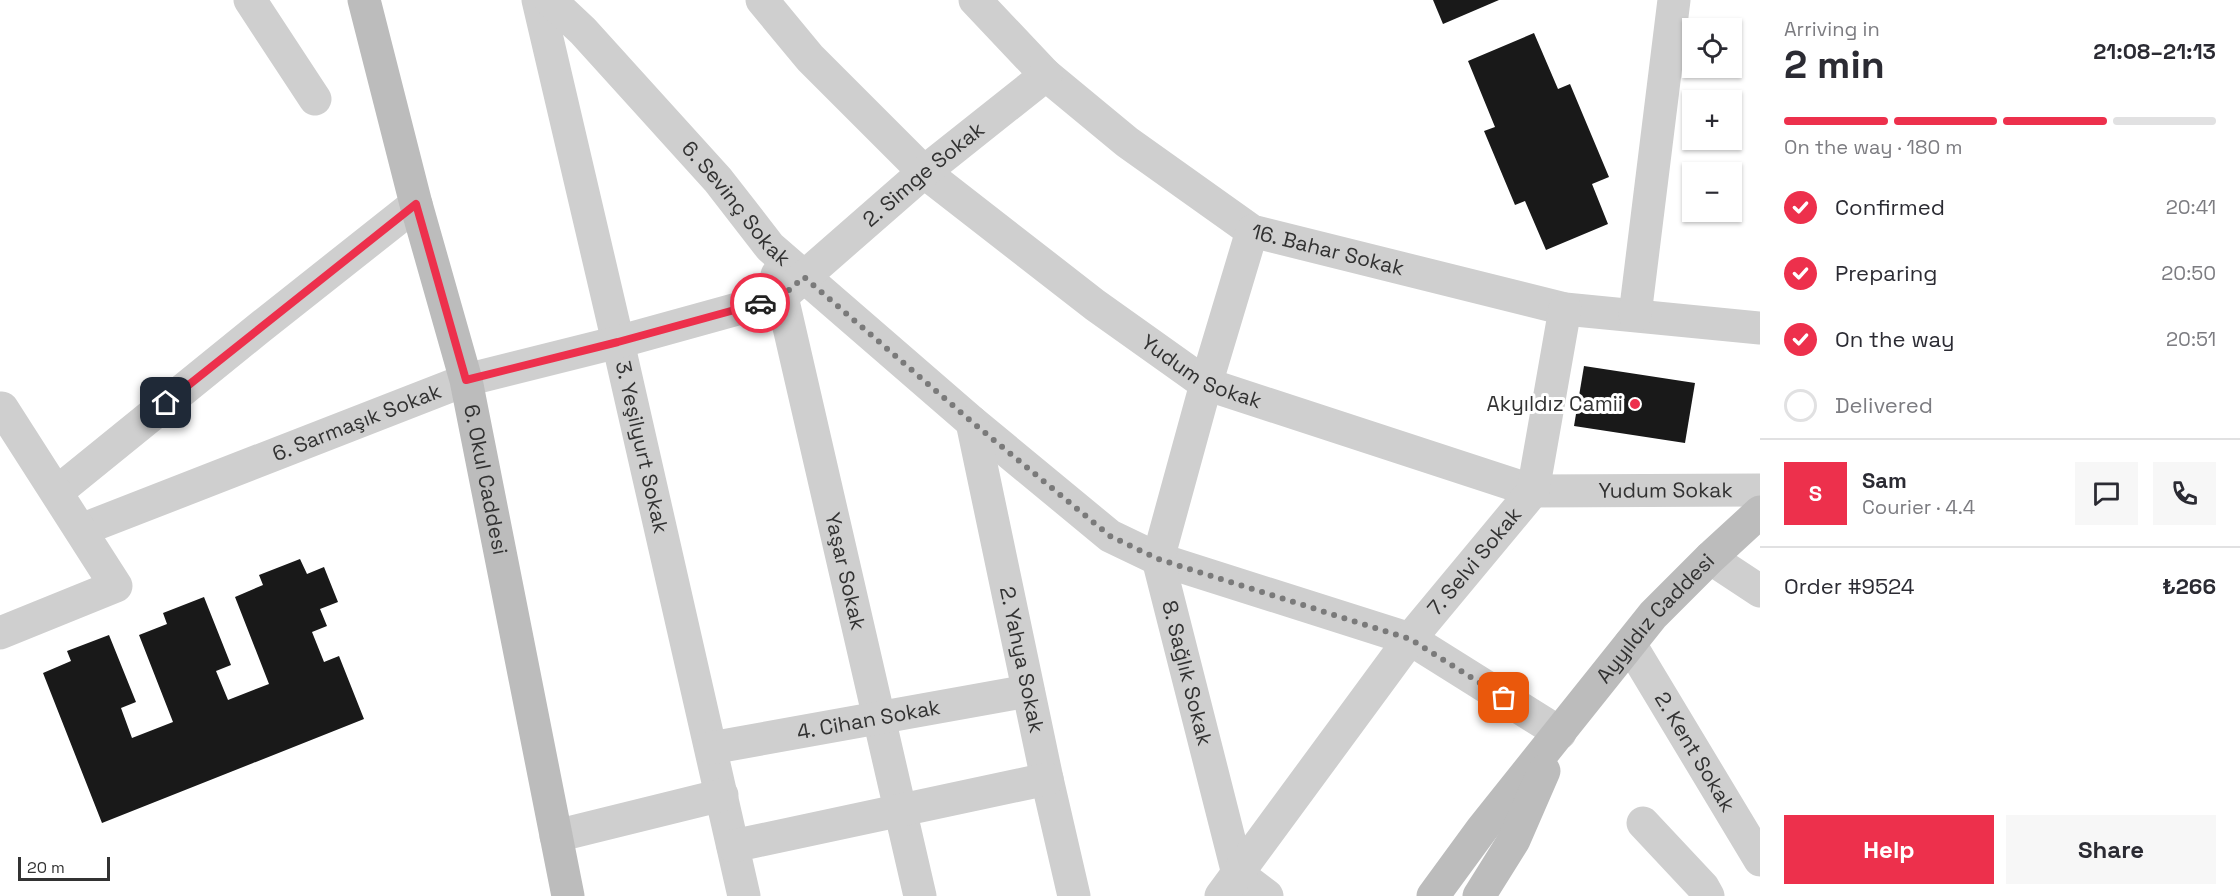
<!DOCTYPE html>
<html lang="en">
<head>
<meta charset="utf-8">
<style>
  body { margin:0; font-family:"Space Grotesk",sans-serif; background:#f7f7f7; color:#2b2b33; height:100vh; display:flex; flex-direction:column; font-size:22px; white-space:nowrap }
  * { box-sizing:border-box; margin:0 }
  p { font-size:20px; color:#7c7c81 }
  .icon { flex:none; width:33px; height:33px; fill:none; stroke:currentColor; stroke-width:2; stroke-linecap:round; stroke-linejoin:round }
  .map { position:relative; flex:1; overflow:hidden }
  .side { display:flex; flex-direction:column; background:#fff; width:480px }
  .side>* { flex:none }
  .controls { position:absolute; left:1682px; top:18px; display:grid; gap:12px }
  .controls a { display:grid; place-items:center; width:60px; height:60px; border-radius:0px; background:#fff; box-shadow:0 2px 4px #0004; font-size:30px }
  .scale { position:absolute; left:18px; bottom:15px; width:92px; box-sizing:border-box; padding-left:6px; border:3px solid #323232; border-top:0; font-size:16px; line-height:21px; white-space:nowrap; color:#323232; -webkit-text-stroke:4px #fff; paint-order:stroke }
  .pin { position:absolute; display:grid; place-items:center; width:51px; height:51px; color:#fff; margin:-26px; border-radius:12px; box-shadow:0 3px 9px #0006 }
  .courier { position:absolute; display:grid; place-items:center; width:60px; height:60px; margin:-30px; border:4px solid #ed304c; border-radius:50%; background:#fff; color:#222; box-shadow:0 2px 8px #0007 }
  .summary em { font-style:normal; font-weight:700 }
  .summary div { display:flex; flex-direction:column-reverse }
  .summary { display:flex; align-items:center; justify-content:space-between; height:102px; padding:0 24px }
  h1 { font-size:39px; font-weight:700; line-height:45px }
  .bar { display:grid; grid-template-columns:repeat(4,1fr); gap:9px 6px; align-content:center; height:72px; padding:0 24px }
  .bar i { height:8px; border-radius:4px; background:#e1e1e2 }
  .bar .on { background:#ed304c }
  .bar p { grid-column:span 4 }
  .line { display:flex; align-items:center; gap:15px; padding:0 24px; border-top:2px solid #e1e1e2 }
  .line div { flex:1 }
  .round { display:grid; place-items:center; flex:none; width:63px; height:63px; border-radius:0px; background:#f7f7f7 }
  ol { padding:0 24px; list-style:none }
  li { display:flex; align-items:center; gap:18px; height:66px }
  li p { margin-inline-start:auto }
  li .icon { padding:6px; border-radius:50%; background:#ed304c; color:#fff; stroke-width:4 }
  li:last-child { color:#7c7c81 }
  li i { width:33px; height:33px; border:3px solid #e1e1e2; border-radius:50% }
  .primary-button { display:flex; gap:12px; margin-top:auto; padding:12px 24px }
  .primary-button a { flex:1; height:69px; border-radius:0px; background:#ed304c; color:#fff; font-size:24px; font-weight:700; line-height:69px; text-align:center }
  .primary-button a+a { background:#f7f7f7; color:#2b2b33 }
  main { display:flex; flex:1; min-height:0 }
  .map>svg:first-child { display:block }
  .building { fill:#191919 }
  .lines { fill:none; stroke-linecap:round; stroke-linejoin:round }
  .street { stroke:#cfcfcf; stroke-width:33 }
  .secondary { stroke:#bcbcbc; stroke-width:33 }
  .done { stroke:#7a7a7a; stroke-width:6; stroke-dasharray:0 10.8 }
  .route { stroke:#ed304c; stroke-width:8 }
  .poi-dot { fill:#ed304c; stroke:#fff; stroke-width:2 }
  .labels { text-anchor:middle; stroke-width:6; stroke-linejoin:round; paint-order:stroke }
  .street-label { font-size:21px; fill:#323232; stroke:#fff }
  .poi-label { font-size:21px; fill:#323232; stroke:#fff; text-anchor:end }
</style>
</head>
<body>
<main>
<div class="map">
<svg width="1760" height="896" viewBox="0 0 1760 896">
  <rect width="100%" height="100%" fill="#fff"/>
  <!-- building -->
  <g class="building">
    <path d="M1433,0h66l-56,24z"/>
    <path d="M1534,33l24,56 12,-5 39,93 -17,7 16,40 -62,26 -21,-49 -10,4 -31,-74 11,-4 -27,-66z"/>
    <path d="M1584,366l111,17 -10,60 -111,-17z"/>
    <path d="M300,559l7,15 17,-7 14,35 -18,7 7,17 -15,6 12,30 15,-6 25,63 -262,104 -59,-150 28,-12 -4,-10 42,-16 27,67 -15,6 11,30 41,-16 -34,-87 28,-11 -4,-11 41,-16 27,68 -15,6 12,29 41,-16 -34,-87 28,-12 -4,-10z"/>
  </g>
  <g class="lines">
    <!-- street -->
    <g class="street">
      <path d="M250,0l65,99"/>
      <path id="s1" d="M538,0l80,342 126,554"/>
      <path id="s2" d="M550,0l33,31 135,149 52,67 202,175 138,114 48,23 252,80 150,94"/>
      <path id="s3" d="M762,0l48,58 114,114 171,133 111,79 327,107 227,-1"/>
      <path id="s4" d="M975,0l71,75 81,67 125,89 313,78 195,19"/>
      <path id="s5" d="M1252,231l-46,153 -48,175 80,315 29,22"/>
      <path id="s6" d="M777,275l143,621"/>
      <path d="M1635,315l39,-315"/>
      <path id="s7" d="M972,422l75,357 27,117"/>
      <path d="M57,492l201,-163 158,-125"/>
      <path id="s8" d="M81,530l385,-150 152,-38 163,-45 143,-125 122,-97"/>
      <path d="M1710,558l50,33"/>
      <path d="M0,633l116,-47 -114,-178"/>
      <path id="s9" d="M1630,644l130,216"/>
      <path id="s10" d="M711,748l317,-57"/>
      <path d="M1643,823l60,64 5,9"/>
      <path d="M556,836l166,-41"/>
      <path d="M733,846l314,-67"/>
      <path id="s11" d="M1221,896l189,-257 123,-148 32,-182"/>
    </g>
    <!-- secondary -->
    <g class="secondary">
      <path id="s12" d="M364,0l52,204 50,176 102,516"/>
      <path id="s13" d="M1433,896l49,-67 171,-214 57,-57 50,-46"/>
      <path d="M1479,896l35,-56 30,-69"/>
    </g>
  </g>
  <g class="lines">
    <!-- done -->
    <path class="done" d="M760,303l21,-6 23,-20 168,145 138,114 48,23 252,80 94,59"/>
    <!-- route -->
    <path class="route" d="M166,403l250,-199 50,176 152,-38 142,-39"/>
  </g>
  <!-- markers -->
  <circle class="poi-dot" cx="1635" cy="404" r="6"/>
  <g class="labels">
    <!-- street labels -->
    <g class="street-label">
      <text dy="7" stroke="none"><textPath href="#s8" startOffset="927">2. Simge Sokak</textPath></text>
      <text dy="7" stroke="none"><textPath href="#s2" startOffset="276">6. Sevinç Sokak</textPath></text>
      <text dy="7" stroke="none"><textPath href="#s4" startOffset="440">16. Bahar Sokak</textPath></text>
      <text dy="7" stroke="none"><textPath href="#s3" startOffset="580">Yudum Sokak</textPath></text>
      <text dy="7" stroke="none"><textPath href="#s8" startOffset="296">6. Sarmaşık Sokak</textPath></text>
      <text dy="7" stroke="none"><textPath href="#s1" startOffset="459">3. Yeşilyurt Sokak</textPath></text>
      <text dy="7" stroke="none"><textPath href="#s12" startOffset="495">6. Okul Caddesi</textPath></text>
      <text dy="7" stroke="none"><textPath href="#s3" startOffset="1066">Yudum Sokak</textPath></text>
      <text dy="7" stroke="none"><textPath href="#s11" startOffset="420">7. Selvi Sokak</textPath></text>
      <text dy="7" stroke="none"><textPath href="#s6" startOffset="304">Yaşar Sokak</textPath></text>
      <text dy="7" stroke="none"><textPath href="#s13" startOffset="356">Ayyıldız Caddesi</textPath></text>
      <text dy="7" stroke="none"><textPath href="#s7" startOffset="243">2. Yahya Sokak</textPath></text>
      <text dy="7" stroke="none"><textPath href="#s5" startOffset="459">8. Sağlık Sokak</textPath></text>
      <text dy="7" stroke="none"><textPath href="#s10" startOffset="160">4. Cihan Sokak</textPath></text>
      <text dy="7" stroke="none"><textPath href="#s9" startOffset="126">2. Kent Sokak</textPath></text>
    </g>
    <!-- poi labels -->
    <g class="poi-label">
      <text x="1623" y="411">Akyıldız Camii</text>
    </g>
  </g>
</svg>
<div class="controls">
<a><svg class="icon" aria-label="locate" viewBox="0 0 24 24"><circle cx="12" cy="12" r="6"/><path d="M12 2v4M12 18v4M2 12h4M18 12h4"/></svg></a>
<a>+</a>
<a>−</a>
</div>
<div class="scale">20 m</div>
<div class="pin" style="left:1504px;top:698px;background:#ea580c"><svg class="icon" aria-label="bag" viewBox="0 0 24 24"><path d="M5 8h14l-1 12H6zM9 8a3 3 0 0 1 6 0"/></svg></div>
<div class="pin" style="left:166px;top:403px;background:#1f2937"><svg class="icon" aria-label="home" viewBox="0 0 24 24"><path d="M3 11l9-7 9 7M6 9v11h12V9"/></svg></div>
<div class="courier" style="left:760px;top:303px"><svg class="icon" aria-label="car" viewBox="0 0 24 24"><path d="M5 17H2v-5l4-1 3-4h7l3 4 3 1v5h-3M9 17h6M6 11h13"/><circle cx="7" cy="17" r="2"/><circle cx="17" cy="17" r="2"/></svg></div>
</div>
<section class="side">
<div class="summary"><div><h1>2 min</h1><p>Arriving in</p></div><em>21:08–21:13</em></div>
<div class="bar"><i class="on"></i><i class="on"></i><i class="on"></i><i></i><p>On the way · 180 m</p></div>
<ol>
<li><svg class="icon" aria-label="check" viewBox="0 0 24 24"><path d="M5 12l5 5 9-10"/></svg>Confirmed<p>20:41</p></li>
<li><svg class="icon" aria-label="check" viewBox="0 0 24 24"><path d="M5 12l5 5 9-10"/></svg>Preparing<p>20:50</p></li>
<li><svg class="icon" aria-label="check" viewBox="0 0 24 24"><path d="M5 12l5 5 9-10"/></svg>On the way<p>20:51</p></li>
<li><i></i>Delivered</li>
</ol>
<div class="line" style="height:108px"><b class="round" style="background:#ed304c;color:#fff">S</b><div><b>Sam</b><p>Courier · 4.4</p></div><a class="round"><svg class="icon" aria-label="chat" viewBox="0 0 24 24"><path d="M4 5h16v11H9l-5 4z"/></svg></a><a class="round"><svg class="icon" aria-label="phone" viewBox="0 0 24 24"><path d="M5 4h4l2 5-3 2q2 4 5 5l2-3 5 2v4C11 20 4 13 5 4z"/></svg></a></div>
<div class="line" style="height:78px"><div>Order #9524</div><b>₺266</b></div>
<div class="primary-button"><a>Help</a><a>Share</a></div>
</section>
</main>
</body>
</html>
